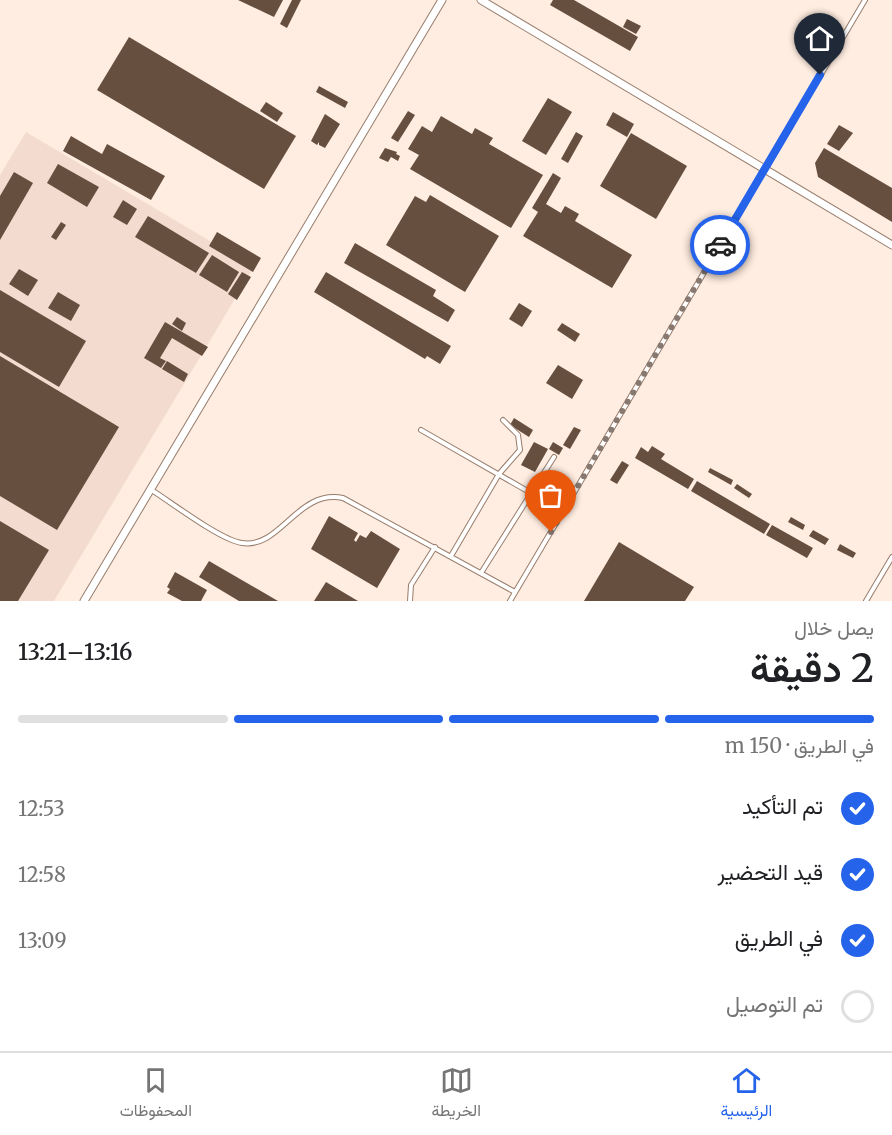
<!DOCTYPE html>
<html lang="ar">
<head>
<meta charset="utf-8">
<style>
  body { margin:0; font-family:Merriweather,Vazirmatn,serif; background:#f6f6f6; color:#202124; direction:rtl; height:100vh; display:flex; flex-direction:column; font-size:22px; white-space:nowrap }
  * { box-sizing:border-box; margin:0 }
  p { font-size:20px; color:#757577 }
  .icon { flex:none; width:33px; height:33px; fill:none; stroke:currentColor; stroke-width:2; stroke-linecap:round; stroke-linejoin:round }
  .map { position:relative; height:601px; overflow:hidden; direction:ltr }
  .drawer { display:flex; flex-direction:column; background:#fff; flex:1 }
  .drawer>* { flex:none }
  .pin { position:absolute; display:grid; place-items:center; width:51px; height:51px; color:#fff; margin:-62px -26px; border-radius:50% 50% 50% 0; rotate:-45deg; box-shadow:0 0 6px #0007 }
  .pin .icon { rotate:45deg }
  .courier { position:absolute; display:grid; place-items:center; width:60px; height:60px; margin:-30px; border:4px solid #2563eb; border-radius:50%; background:#fff; color:#222; box-shadow:0 2px 8px #0007 }
  .overview em { font-style:normal; font-weight:600 }
  .overview div { display:flex; flex-direction:column-reverse }
  .overview { display:flex; align-items:center; justify-content:space-between; height:102px; padding:0 18px }
  h1 { font-size:39px; font-weight:600; line-height:45px }
  .bar { display:grid; grid-template-columns:repeat(4,1fr); gap:9px 6px; align-content:center; height:72px; padding:0 18px }
  .bar i { height:8px; border-radius:4px; background:#e0e0e0 }
  .bar .selected { background:#2563eb }
  .bar p { grid-column:span 4 }
  ol { padding:0 18px; list-style:none }
  li { display:flex; align-items:center; gap:18px; height:66px }
  li p { margin-inline-start:auto }
  li .icon { padding:6px; border-radius:50%; background:#2563eb; color:#fff; stroke-width:4 }
  li:last-child { color:#757577 }
  li i { width:33px; height:33px; border:3px solid #e0e0e0; border-radius:50% }
  .tabs { display:flex; justify-content:space-around; align-items:center; height:84px; border-top:2px solid #e0e0e0; background:#fff; font-size:16px; color:#757577 }
  .tabs a { display:grid; justify-items:center; gap:3px }
  .tabs .selected { color:#2563eb }
  .map>svg:first-child { display:block }
  .built { fill:#f3dccf }
  .building { fill:#674f3f }
  .lines { fill:none; stroke-linecap:round; stroke-linejoin:round }
  .lane-casing { stroke:#987d6c; stroke-width:6 }
  .street-casing { stroke:#987d6c; stroke-width:9 }
  .lane { stroke:#fff; stroke-width:4 }
  .street { stroke:#fff; stroke-width:7 }
  .done { stroke:#877970; stroke-width:6; stroke-dasharray:0 10.8 }
  .route { stroke:#2563eb; stroke-width:8 }
</style>
</head>
<body>
<div class="map">
<svg width="892" height="601" viewBox="0 0 892 601">
  <rect width="100%" height="100%" fill="#ffede1"/>
  <!-- built -->
  <path class="built" d="M26,132l228,135 -200,334h-54v-426z"/>
  <!-- building -->
  <g class="building">
    <path d="M238,0h45l-9,17z"/>
    <path d="M292,0h9l-14,28 -7,-4z"/>
    <path d="M553,0h21l64,37 -8,14 -80,-46z"/>
    <path d="M627,19l14,7 -5,8 -13,-7z"/>
    <path d="M129,37l167,99 -32,53 -167,-99z"/>
    <path d="M319,86l29,16 -3,6 -29,-16z"/>
    <path d="M548,98l24,14 -26,43 -24,-14z"/>
    <path d="M266,102l17,11 -6,9 -17,-11z"/>
    <path d="M408,111l7,4 -17,27 -7,-4z"/>
    <path d="M613,112l21,12 -7,13 -21,-12z"/>
    <path d="M325,114l15,10 -15,24 -6,-3v-3l-2,3 -6,-4z"/>
    <path d="M441,116l31,18 3,-6 18,10 -4,6 54,31 -32,53 -101,-59 9,-14 -11,-6 14,-23 10,6z"/>
    <path d="M839,125l14,8 -14,18 -12,-7z"/>
    <path d="M576,132l7,4 -15,27 -7,-4z"/>
    <path d="M631,133l56,33 -31,53 -56,-33z"/>
    <path d="M71,136l31,18 5,-10 58,32 -14,24 -88,-49z"/>
    <path d="M385,148l12,4 -1,2 4,2 -2,5 -7,-4 -3,5 -9,-4z"/>
    <path d="M824,148l68,40v34l-74,-45 -3,-14z"/>
    <path d="M58,164l41,23 -12,20 -40,-24z"/>
    <path d="M14,172l19,11 -33,57v-44z"/>
    <path d="M553,173l8,5 -15,26 15,9 4,-7 14,8 -4,7 57,34 -20,33 -89,-52 15,-24 -6,-4z"/>
    <path d="M430,195l69,41 -34,56 -79,-47 29,-49 11,6z"/>
    <path d="M123,200l14,9 -10,16 -14,-8z"/>
    <path d="M148,216l61,37 -13,20 -61,-36z"/>
    <path d="M61,222l5,3 -10,15 -5,-3z"/>
    <path d="M217,232l44,26 -8,14 -44,-26z"/>
    <path d="M355,243l81,47 -3,6 22,14 -7,12 -104,-59z"/>
    <path d="M212,255l27,17 -12,20 -28,-17z"/>
    <path d="M19,269l19,11 -10,16 -19,-12z"/>
    <path d="M242,272l9,5 -14,23 -9,-6z"/>
    <path d="M326,272l125,74 -11,18 -13,-8 -2,3 -111,-67z"/>
    <path d="M0,290l86,51 -27,46 -59,-35z"/>
    <path d="M58,292l22,13 -9,16 -23,-13z"/>
    <path d="M519,303l13,8 -10,16 -13,-8z"/>
    <path d="M177,317l9,6 -4,8 -10,-7z"/>
    <path d="M165,322l43,25 -6,9 -30,-18 -12,20 6,3 -5,7 -17,-10z"/>
    <path d="M562,323l18,11 -5,8 -18,-12z"/>
    <path d="M0,356l119,71 -62,103 -57,-34z"/>
    <path d="M167,361l21,13 -4,8 -22,-13z"/>
    <path d="M558,365l25,15 -11,19 -26,-16z"/>
    <path d="M514,418l19,12 -4,7 -19,-12z"/>
    <path d="M574,427l7,3 -11,19 -7,-4z"/>
    <path d="M534,442l14,7 -13,23 -14,-7z"/>
    <path d="M553,442l10,6 -4,7 -10,-6z"/>
    <path d="M652,446l13,8 -4,5 33,20 -6,10 -53,-31 6,-11 7,5z"/>
    <path d="M622,461l7,4 -12,19 -7,-4z"/>
    <path d="M710,468l23,12 -2,5 -23,-13z"/>
    <path d="M697,481l73,43 -6,10 -73,-43z"/>
    <path d="M737,484l15,10 -3,4 -15,-10z"/>
    <path d="M329,516l29,17 -4,7 2,2 4,-7 6,3 5,-7 29,18 -23,39 -66,-39z"/>
    <path d="M791,517l14,8 -2,5 -15,-8z"/>
    <path d="M0,521l49,29 -31,51h-18z"/>
    <path d="M772,525l41,23 -6,10 -41,-23z"/>
    <path d="M813,530l16,9 -4,6 -16,-9z"/>
    <path d="M619,542l75,45 -9,14h-101z"/>
    <path d="M840,544l16,9 -3,5 -16,-8z"/>
    <path d="M209,561l69,40h-39l-40,-24z"/>
    <path d="M175,572l32,18 -6,11h-19l-15,-8 3,-4 -3,-2z"/>
    <path d="M326,582l32,19h-44z"/>
  </g>
  <g class="lines">
    <!-- lane casing -->
    <g class="lane-casing">
      <g id="lane">
        <path d="M421,430l110,63"/>
        <path d="M150,489c21,13 70,51 92,54 39,6 55,-54 101,-45l172,94"/>
        <path d="M451,556l48,-82 21,-24 -2,-15 -15,-15"/>
        <path d="M481,573l73,-116"/>
        <path d="M410,601l1,-16 24,-38"/>
        <path d="M510,601l355,-601"/>
        <path d="M866,601l26,-44"/>
      </g>
    </g>
    <!-- street casing -->
    <g class="street-casing">
      <g id="street">
        <path d="M481,0l411,245"/>
        <path d="M84,601l358,-601"/>
      </g>
    </g>
    <!-- lane -->
    <use href="#lane" class="lane"/>
    <!-- street -->
    <use href="#street" class="street"/>
  </g>
  <g class="lines">
    <!-- done -->
    <path class="done" d="M551,532l169,-287"/>
    <!-- route -->
    <path class="route" d="M720,245l100,-170"/>
  </g>
</svg>
<div class="pin" style="left:551px;top:532px;background:#ea580c"><svg class="icon" aria-label="bag" viewBox="0 0 24 24"><path d="M5 8h14l-1 12H6zM9 8a3 3 0 0 1 6 0"/></svg></div>
<div class="pin" style="left:820px;top:75px;background:#1f2937"><svg class="icon" aria-label="home" viewBox="0 0 24 24"><path d="M3 11l9-7 9 7M6 9v11h12V9"/></svg></div>
<div class="courier" style="left:720px;top:245px"><svg class="icon" aria-label="car" viewBox="0 0 24 24"><path d="M5 17H2v-5l4-1 3-4h7l3 4 3 1v5h-3M9 17h6M6 11h13"/><circle cx="7" cy="17" r="2"/><circle cx="17" cy="17" r="2"/></svg></div>
</div>
<section class="drawer">
<div class="overview"><div><h1>2 دقيقة</h1><p>يصل خلال</p></div><em>13:16–13:21</em></div>
<div class="bar"><i class="selected"></i><i class="selected"></i><i class="selected"></i><i></i><p>في الطريق · 150 m</p></div>
<ol>
<li><svg class="icon" aria-label="check" viewBox="0 0 24 24"><path d="M5 12l5 5 9-10"/></svg>تم التأكيد<p>12:53</p></li>
<li><svg class="icon" aria-label="check" viewBox="0 0 24 24"><path d="M5 12l5 5 9-10"/></svg>قيد التحضير<p>12:58</p></li>
<li><svg class="icon" aria-label="check" viewBox="0 0 24 24"><path d="M5 12l5 5 9-10"/></svg>في الطريق<p>13:09</p></li>
<li><i></i>تم التوصيل</li>
</ol>
</section>
<nav class="tabs">
<a class="selected"><svg class="icon" aria-label="home" viewBox="0 0 24 24"><path d="M3 11l9-7 9 7M6 9v11h12V9"/></svg>الرئيسية</a>
<a><svg class="icon" aria-label="map" viewBox="0 0 24 24"><path d="M3 6l6-2 6 2 6-2v14l-6 2-6-2-6 2zM9 4v14M15 6v14"/></svg>الخريطة</a>
<a><svg class="icon" aria-label="saved" viewBox="0 0 24 24"><path d="M7 4h10v16l-5-4-5 4z"/></svg>المحفوظات</a>
</nav>
</body>
</html>
